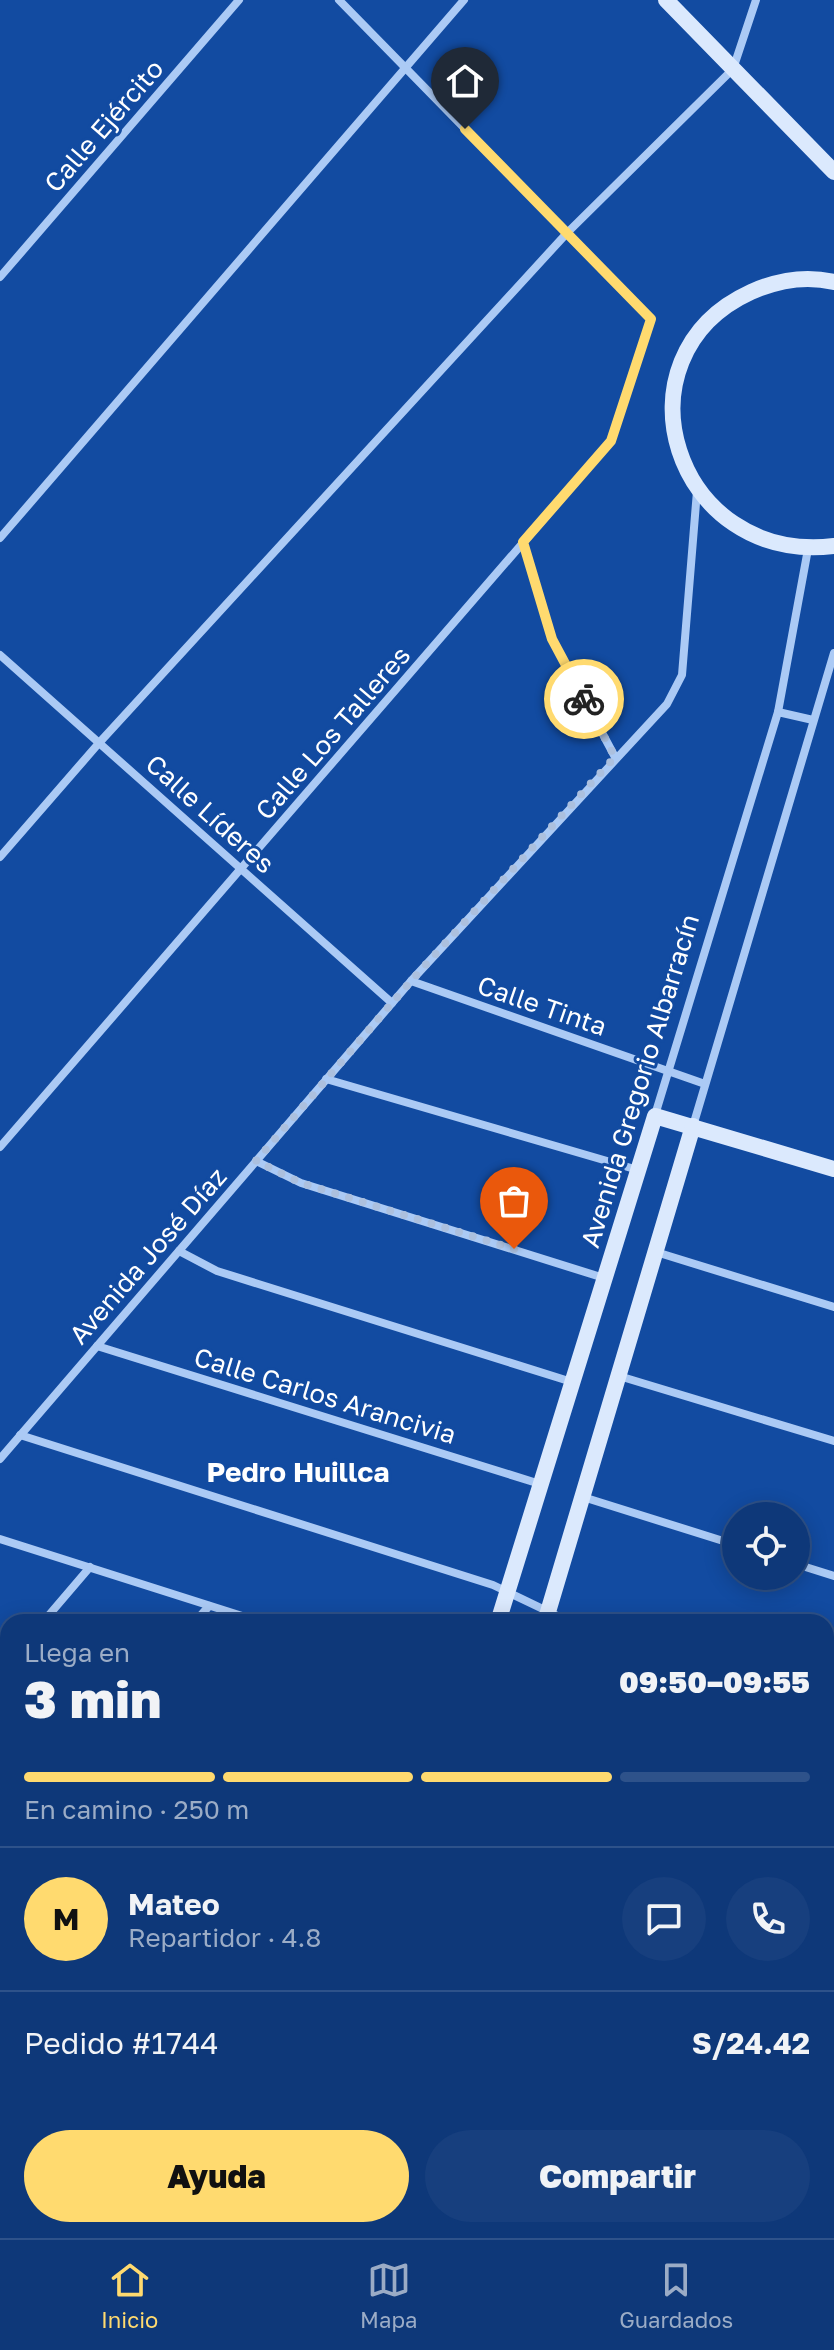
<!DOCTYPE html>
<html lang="es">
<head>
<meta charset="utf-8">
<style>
  body { margin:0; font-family:"Golos Text",sans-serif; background:#173f7e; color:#f1f3f6; height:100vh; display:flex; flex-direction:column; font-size:30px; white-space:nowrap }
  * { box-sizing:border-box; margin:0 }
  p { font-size:26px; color:#9bacc6 }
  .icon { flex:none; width:44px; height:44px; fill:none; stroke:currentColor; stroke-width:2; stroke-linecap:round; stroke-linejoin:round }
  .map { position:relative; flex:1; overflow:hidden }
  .details { position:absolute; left:0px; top:1614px; width:834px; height:624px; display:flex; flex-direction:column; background:#0e3879; border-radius:24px 24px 0 0; box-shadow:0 4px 20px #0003,0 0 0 2px #2e528a }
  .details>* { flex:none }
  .fabs { position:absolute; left:722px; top:1502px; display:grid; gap:16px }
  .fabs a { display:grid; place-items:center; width:88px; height:88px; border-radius:50%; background:#0e3879; box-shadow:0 4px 20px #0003,0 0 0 2px #2e528a; font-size:40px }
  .pin { position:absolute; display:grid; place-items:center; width:68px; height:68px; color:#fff; margin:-82px -34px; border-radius:50% 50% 50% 0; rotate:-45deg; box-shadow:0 0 8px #0007 }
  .pin .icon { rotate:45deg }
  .courier { position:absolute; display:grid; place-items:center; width:80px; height:80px; margin:-40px; border:6px solid #ffda6f; border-radius:50%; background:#fff; color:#222; box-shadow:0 2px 10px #0007 }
  .head em { font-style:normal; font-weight:800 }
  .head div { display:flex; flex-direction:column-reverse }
  .head { display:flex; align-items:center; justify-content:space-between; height:136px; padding:0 24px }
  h1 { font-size:52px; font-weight:800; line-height:60px }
  .bar { display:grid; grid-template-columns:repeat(4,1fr); gap:12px 8px; align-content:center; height:96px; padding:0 24px }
  .bar i { height:10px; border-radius:6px; background:#2e528a }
  .bar .active { background:#ffda6f }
  .bar p { grid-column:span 4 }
  .line { display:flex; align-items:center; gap:20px; padding:0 24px; border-top:2px solid #2e528a }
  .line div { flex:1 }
  .round { display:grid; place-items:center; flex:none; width:84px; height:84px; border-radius:42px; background:#173f7e }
  .cta { display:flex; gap:16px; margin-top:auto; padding:16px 24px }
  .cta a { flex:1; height:92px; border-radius:48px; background:#ffda6f; color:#111; font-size:32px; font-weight:800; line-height:92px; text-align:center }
  .cta a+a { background:#173f7e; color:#f1f3f6 }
  .menu { display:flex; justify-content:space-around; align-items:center; height:112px; border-top:2px solid #2e528a; background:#0e3879; font-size:22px; color:#9bacc6 }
  .menu a { display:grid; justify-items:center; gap:4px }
  .menu .active { color:#ffda6f }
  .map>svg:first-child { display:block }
  .green { fill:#2465bf }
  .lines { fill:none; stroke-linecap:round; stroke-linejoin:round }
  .street { stroke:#abcaf5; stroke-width:8 }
  .secondary { stroke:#dbe9fd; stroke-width:16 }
  .done { stroke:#acc0de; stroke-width:8; stroke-dasharray:0 14.4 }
  .route { stroke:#ffda6f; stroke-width:10 }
  .labels { text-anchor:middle; stroke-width:6; stroke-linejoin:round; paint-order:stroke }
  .street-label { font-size:26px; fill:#fff; stroke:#124ba1 }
  .neighbourhood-label { font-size:28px; font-weight:bold; fill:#fff; stroke:#124ba1 }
</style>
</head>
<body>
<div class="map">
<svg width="834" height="2238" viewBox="0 0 834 2238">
  <rect width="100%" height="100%" fill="#124ba1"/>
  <!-- green -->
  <path class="green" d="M834,1828v135l-8,-2v-106z"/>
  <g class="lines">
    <!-- street -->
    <g class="street">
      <path d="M0,277l239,-277"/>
      <path d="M0,538l464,-538"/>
      <path d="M523,542l29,97 63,118"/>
      <path d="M0,655l392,348"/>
      <path d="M778,712l35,8"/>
      <path d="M0,857l99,-114 468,-510 166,-164 23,-69"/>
      <path d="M411,981l294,103"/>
      <path d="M326,1079l312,91"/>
      <path d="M655,1115l123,-403 30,-163"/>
      <path d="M693,1126l141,-473"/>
      <path d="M0,1147l611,-706 40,-122 -312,-319"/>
      <path d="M256,1161l45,22 303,95"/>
      <path d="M179,1251l38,20 355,111"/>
      <path d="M656,1252l178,55"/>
      <path d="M97,1346l443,138"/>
      <path d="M619,1376l215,65"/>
      <path d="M20,1435l473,150 77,37"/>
      <path d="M0,1459l411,-478 256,-277 15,-29 15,-184"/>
      <path d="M583,1497l153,48"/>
      <path d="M0,1539l261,83"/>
      <path d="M796,1564l38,12"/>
      <path d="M43,1622l47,-55"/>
      <path d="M195,1622l14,-16"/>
      <path d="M0,1672l8,-9"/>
      <path d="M826,1704l8,3"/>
      <path d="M826,1781l8,-26"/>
      <path d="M0,1847l8,-9"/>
      <path d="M0,1857l8,7"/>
      <path d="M826,1974l8,2"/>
      <path d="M0,2008l8,7"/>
      <path d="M826,2111l8,2"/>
      <path d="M0,2146l8,7"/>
      <path d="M98,2230l9,8"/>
      <path d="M788,2230l25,8"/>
      <path d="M194,2238l2,-8"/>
      <path d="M685,2238l3,-8"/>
    </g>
    <!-- secondary -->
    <g class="secondary">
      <path d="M666,0l168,172"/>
      <path d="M834,282c-29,-7 -56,-2 -83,10 -142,65 -77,273 83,254"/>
      <path d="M498,1622l157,-506 179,53"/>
      <path d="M545,1622l148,-496"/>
      <path d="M314,2238l2,-8"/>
      <path d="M357,2238l2,-8"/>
    </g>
  </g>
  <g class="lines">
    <!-- done -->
    <path class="done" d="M514,1249l-213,-66 -45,-22 155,-180 204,-224 -31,-58"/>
    <!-- route -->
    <path class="route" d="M465,129l186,190 -40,122 -88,101 29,97 32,60"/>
  </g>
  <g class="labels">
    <!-- street labels -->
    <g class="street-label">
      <text transform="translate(104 126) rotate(-49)" y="9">Calle Ejército</text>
      <text transform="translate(333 733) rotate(-49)" y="9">Calle Los Talleres</text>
      <text transform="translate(210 814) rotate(42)" y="9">Calle Líderes</text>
      <text transform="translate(542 1006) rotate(19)" y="9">Calle Tinta</text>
      <text transform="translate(640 1081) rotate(-73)" y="9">Avenida Gregorio Albarracín</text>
      <text transform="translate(148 1256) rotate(-49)" y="9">Avenida José Díaz</text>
      <text transform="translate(325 1396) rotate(17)" y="9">Calle Carlos Arancivia</text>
    </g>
    <!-- neighbourhood labels -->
    <g class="neighbourhood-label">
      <text x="298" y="1482">Pedro Huillca</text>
    </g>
  </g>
</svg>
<div class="fabs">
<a><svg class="icon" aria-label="locate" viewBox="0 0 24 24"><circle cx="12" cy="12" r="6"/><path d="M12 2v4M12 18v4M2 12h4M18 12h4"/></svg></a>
</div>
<div class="pin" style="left:514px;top:1249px;background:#ea580c"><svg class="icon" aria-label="bag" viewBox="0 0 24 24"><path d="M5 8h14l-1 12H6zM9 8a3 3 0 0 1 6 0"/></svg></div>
<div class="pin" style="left:465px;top:129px;background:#1f2937"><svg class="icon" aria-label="home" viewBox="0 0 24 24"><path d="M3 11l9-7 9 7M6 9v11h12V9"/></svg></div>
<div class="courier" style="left:584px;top:699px"><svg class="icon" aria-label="bike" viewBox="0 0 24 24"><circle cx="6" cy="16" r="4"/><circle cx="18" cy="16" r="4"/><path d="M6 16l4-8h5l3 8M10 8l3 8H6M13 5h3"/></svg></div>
<section class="details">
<div class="head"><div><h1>3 min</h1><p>Llega en</p></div><em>09:50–09:55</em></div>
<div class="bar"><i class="active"></i><i class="active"></i><i class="active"></i><i></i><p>En camino · 250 m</p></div>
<div class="line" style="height:144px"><b class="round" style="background:#ffda6f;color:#111">M</b><div><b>Mateo</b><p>Repartidor · 4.8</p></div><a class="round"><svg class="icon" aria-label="chat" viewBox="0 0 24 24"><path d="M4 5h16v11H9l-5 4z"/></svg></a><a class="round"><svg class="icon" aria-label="phone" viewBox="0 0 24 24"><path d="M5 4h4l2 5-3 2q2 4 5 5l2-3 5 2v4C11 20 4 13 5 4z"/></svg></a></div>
<div class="line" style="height:104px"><div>Pedido #1744</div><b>S/24.42</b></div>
<div class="cta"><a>Ayuda</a><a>Compartir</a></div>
</section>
</div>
<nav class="menu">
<a class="active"><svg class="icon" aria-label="home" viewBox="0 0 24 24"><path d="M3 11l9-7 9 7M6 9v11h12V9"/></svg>Inicio</a>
<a><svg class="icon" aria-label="map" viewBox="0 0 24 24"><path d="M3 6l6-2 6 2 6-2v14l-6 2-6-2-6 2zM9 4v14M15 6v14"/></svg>Mapa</a>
<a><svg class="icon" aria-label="saved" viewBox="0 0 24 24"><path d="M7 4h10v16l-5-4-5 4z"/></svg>Guardados</a>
</nav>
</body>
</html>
